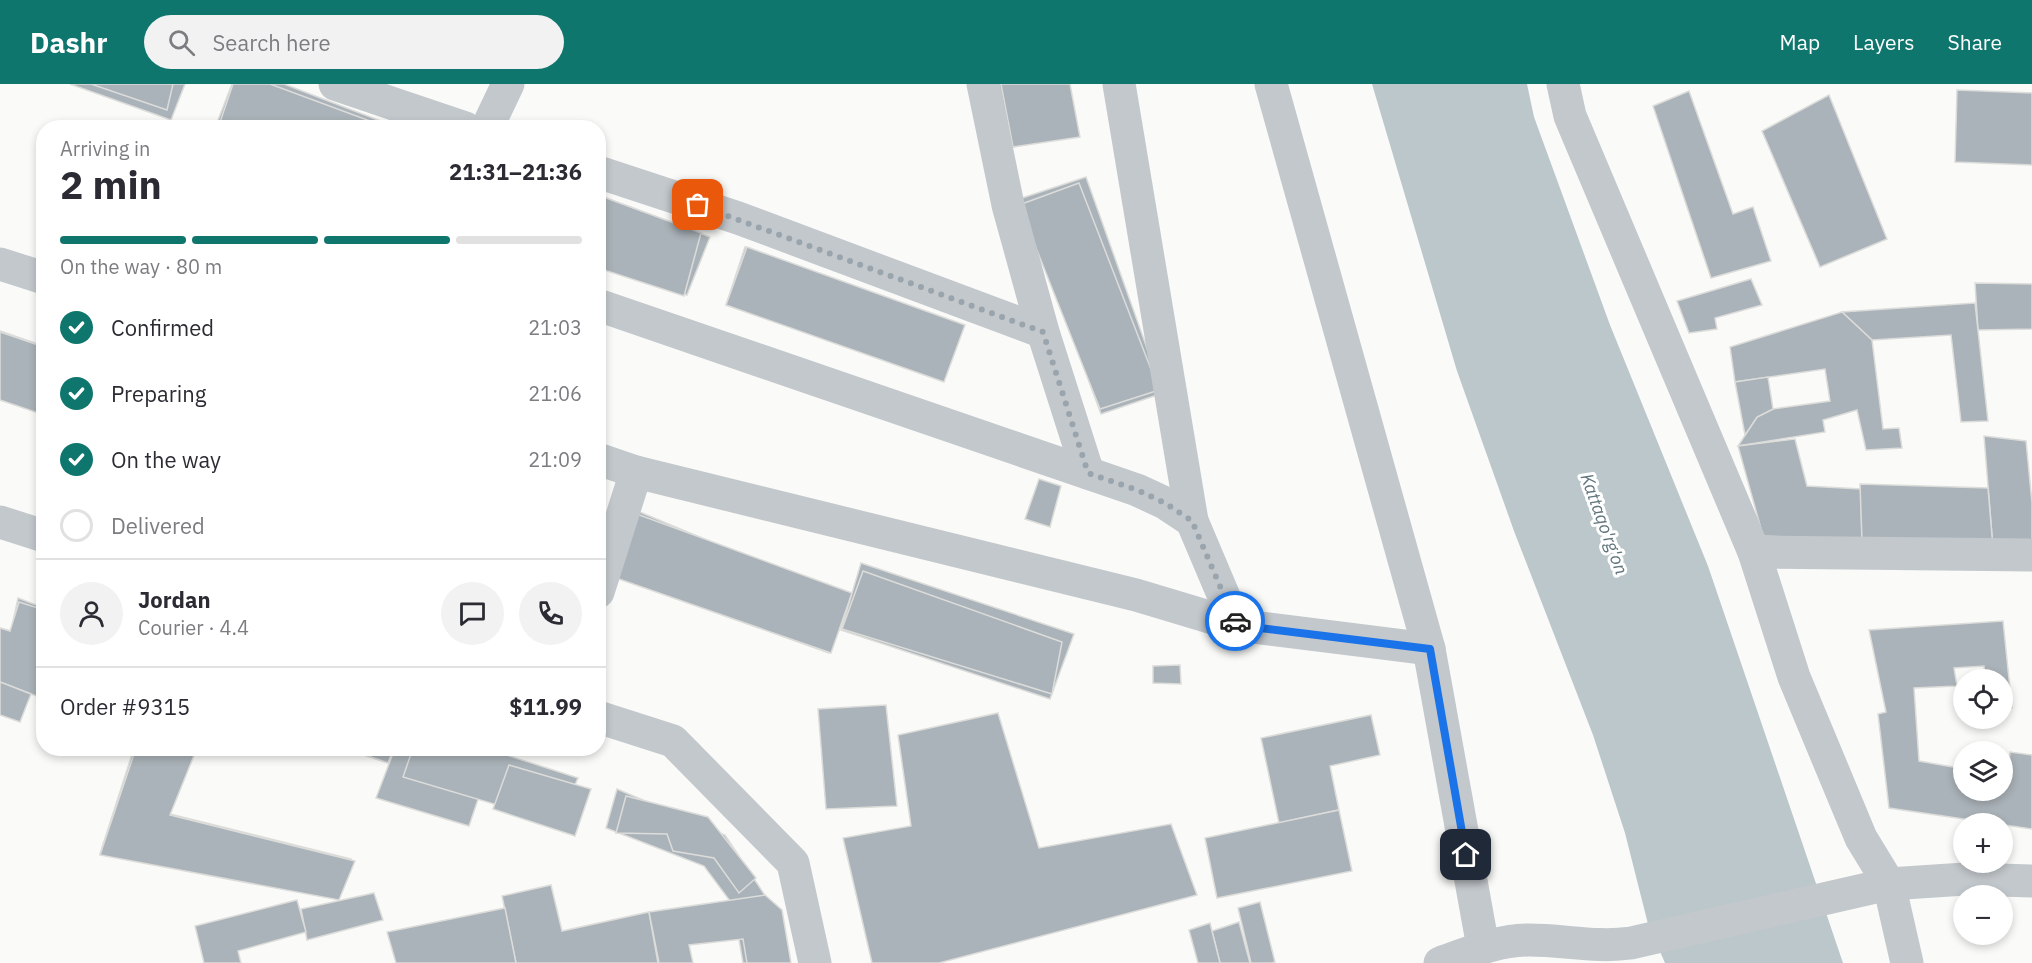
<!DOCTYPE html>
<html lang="en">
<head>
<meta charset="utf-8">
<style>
  body { margin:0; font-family:"IBM Plex Sans",sans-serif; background:#f2f2f3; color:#2b2b33; height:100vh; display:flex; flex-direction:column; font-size:22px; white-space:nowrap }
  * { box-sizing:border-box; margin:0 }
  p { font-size:20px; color:#7c7c81 }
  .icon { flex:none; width:33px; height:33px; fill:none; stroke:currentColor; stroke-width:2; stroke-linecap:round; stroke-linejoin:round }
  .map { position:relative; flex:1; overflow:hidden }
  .panel { position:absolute; left:36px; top:36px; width:570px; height:636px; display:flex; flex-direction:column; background:#fff; border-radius:24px; box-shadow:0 3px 9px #0003 }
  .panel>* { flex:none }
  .controls { position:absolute; left:1953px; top:585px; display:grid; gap:12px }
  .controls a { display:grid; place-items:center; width:60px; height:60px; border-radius:50%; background:#fff; box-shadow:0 3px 9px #0003; font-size:30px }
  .pin { position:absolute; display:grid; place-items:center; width:51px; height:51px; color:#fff; margin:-26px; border-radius:12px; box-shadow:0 3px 9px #0006 }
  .courier { position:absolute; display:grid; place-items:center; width:60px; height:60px; margin:-30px; border:4px solid #1a73e8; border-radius:50%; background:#fff; color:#222; box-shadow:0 2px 8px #0007 }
  .head em { font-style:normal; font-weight:700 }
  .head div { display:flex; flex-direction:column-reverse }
  .head { display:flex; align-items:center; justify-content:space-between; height:102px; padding:0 24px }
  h1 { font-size:39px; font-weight:700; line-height:45px }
  .bar { display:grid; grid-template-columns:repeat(4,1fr); gap:9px 6px; align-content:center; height:72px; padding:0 24px }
  .bar i { height:8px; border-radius:4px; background:#e1e1e2 }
  .bar .on { background:#0f766e }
  .bar p { grid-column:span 4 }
  .line { display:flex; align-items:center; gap:15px; padding:0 24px; border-top:2px solid #e1e1e2 }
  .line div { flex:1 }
  .round { display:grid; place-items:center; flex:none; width:63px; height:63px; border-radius:32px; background:#f2f2f3 }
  ol { padding:0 24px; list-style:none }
  li { display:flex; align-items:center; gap:18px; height:66px }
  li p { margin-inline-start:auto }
  li .icon { padding:6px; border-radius:50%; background:#0f766e; color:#fff; stroke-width:4 }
  li:last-child { color:#7c7c81 }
  li i { width:33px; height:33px; border:3px solid #e1e1e2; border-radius:50% }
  header { display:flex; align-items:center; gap:36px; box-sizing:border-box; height:84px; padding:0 30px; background:#0f766e; color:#fff }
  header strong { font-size:28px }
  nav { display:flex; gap:33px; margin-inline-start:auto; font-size:21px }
  .search { width:420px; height:54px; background:#f2f2f3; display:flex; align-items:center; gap:15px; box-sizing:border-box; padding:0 21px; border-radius:33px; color:#7c7c81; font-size:22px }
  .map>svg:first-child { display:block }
  .water { fill:#bbc7cb }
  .building { fill:#aab3b9; stroke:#dcdcda; stroke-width:1.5 }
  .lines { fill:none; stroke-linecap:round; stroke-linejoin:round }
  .minor { stroke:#c3c8cc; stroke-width:33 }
  .done { stroke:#99a4ac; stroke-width:6; stroke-dasharray:0 10.8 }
  .route { stroke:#1a73e8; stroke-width:8 }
  .labels { text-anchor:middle; stroke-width:6; stroke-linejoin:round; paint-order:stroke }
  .water-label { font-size:18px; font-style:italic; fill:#60757c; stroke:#fff }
</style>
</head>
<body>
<header>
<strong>Dashr</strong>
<div class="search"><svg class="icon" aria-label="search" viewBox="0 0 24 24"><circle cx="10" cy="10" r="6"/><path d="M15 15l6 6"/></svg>Search here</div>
<nav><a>Map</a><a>Layers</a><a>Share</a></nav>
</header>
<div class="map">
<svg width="2032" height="879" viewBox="0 0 2032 879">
  <rect width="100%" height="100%" fill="#fafaf8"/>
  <!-- water -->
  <path class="water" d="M1372,0h155l7,33 76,208 98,241 135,397h-178l-17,-39 -23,-91 -32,-98 -79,-204 -57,-160z"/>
  <!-- building -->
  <g class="building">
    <path d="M70,0h115l-14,36z"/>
    <path d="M91,0h82l-6,26z"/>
    <path d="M232,0h52l115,44h-184z"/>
    <path d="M233,0h37l119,44h-171z"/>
    <path d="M993,0h69l9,51 -67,14z"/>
    <path d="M1001,0h69l10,53 -67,10z"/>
    <path d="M1957,6l75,3v72l-77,-3z"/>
    <path d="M1689,7l44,123 20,-7 18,54 -60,17 -58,-172z"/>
    <path d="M1829,11l58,144 -67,28 -58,-136z"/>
    <path d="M1086,93l77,216 -62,21 -79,-216z"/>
    <path d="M1079,99l80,207 -59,19 -81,-204z"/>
    <path d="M598,111l112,42 -23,58 -89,-32z"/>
    <path d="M598,111l103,38 -17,63 -86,-28z"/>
    <path d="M745,163l211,79 -16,52 -214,-73z"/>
    <path d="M747,163l218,78 -21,57 -218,-77z"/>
    <path d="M1751,195l11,26 -47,13 2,11 -28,4 -12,-32z"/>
    <path d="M1975,199l57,1v45l-54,1z"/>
    <path d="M1975,219l13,118 -27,1 -10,-87 -79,5 -30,-28z"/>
    <path d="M1842,228l30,28 11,89 16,-1 3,20 -36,2 -9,-40 -34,10 2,12 -87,14 19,-29 16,-8 57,-8 -5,-32 -90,13 -5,-35z"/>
    <path d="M0,247l44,15v68l-44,-14z"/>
    <path d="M0,248l44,15v68l-44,-15z"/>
    <path d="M1768,293l5,32 -16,8 -12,18 -10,-53z"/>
    <path d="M1984,352l42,5 6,62v46l-39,-1z"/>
    <path d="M1795,355l12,47 54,3 1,52 -99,-5 -25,-90z"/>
    <path d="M1039,395l22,7 -11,41 -25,-8z"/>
    <path d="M1860,400l128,4 5,60 -131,-7z"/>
    <path d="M635,426l217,91 -23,52 -215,-77z"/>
    <path d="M634,429l218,80 -21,60 -215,-75z"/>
    <path d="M861,479l213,71 -24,65 -209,-69z"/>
    <path d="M863,487l199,71 -10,52 -210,-65z"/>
    <path d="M18,514l26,10v89l-44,-13v-56l11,3z"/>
    <path d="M19,518l25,8v89l-44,-17v-54l10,3z"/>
    <path d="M2003,537l9,87h-10v-28h-17l-1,-14 -30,2 3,18 -43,2 5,73 45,8v21h38v-13l6,1 2,-26 22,3v74l-143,-21 -11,-94 8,-2 -17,-82z"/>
    <path d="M1180,581l1,19 -28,-1v-17z"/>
    <path d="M0,598l31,12 -11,28 -20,-7z"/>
    <path d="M886,621l11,101 -71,3 -8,-100z"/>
    <path d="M998,629l41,135 132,-24 26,71 -258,68h-67l-29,-125 68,-12 -13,-91z"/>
    <path d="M1371,631l9,40 -50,11 9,44 -60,13 -18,-85z"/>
    <path d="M134,664h55l-19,66 181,45 -14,40 -237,-45z"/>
    <path d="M136,664h61l-27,67 185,46 -16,39 -239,-45z"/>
    <path d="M343,664h47l-5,14z"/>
    <path d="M345,664h49l-6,15z"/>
    <path d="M395,664h67l30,10 -23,68 -93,-28z"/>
    <path d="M413,664h72l93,30 -20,45 -155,-46z"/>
    <path d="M509,681l82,24 -16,47 -82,-27z"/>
    <path d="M617,705l108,46 45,68 12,60h-39l-10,-58 -29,-39 -98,-38z"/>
    <path d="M626,712l82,21 48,61 -17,15 -25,-35 -41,-7 -6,-17 -51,-1z"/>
    <path d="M1339,726l13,61 -135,27 -12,-60z"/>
    <path d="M551,801l11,46 87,-19 9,51h-142l-14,-67z"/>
    <path d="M374,809l9,27 -76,20 -6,-31z"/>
    <path d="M765,811l17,15 9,53h-44l-4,-24 -54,6 4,18h-34l-10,-51z"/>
    <path d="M297,816l9,32 -68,19 3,12h-37l-9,-37z"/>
    <path d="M1260,818l15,60 -4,1h-20l-13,-55z"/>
    <path d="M505,824l11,55h-120l-9,-31z"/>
    <path d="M1239,838l11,41h-30l-8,-32z"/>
    <path d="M1210,839l10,40h-22l-9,-33z"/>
  </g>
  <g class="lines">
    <!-- minor -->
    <g class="minor">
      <path d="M335,0l130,44"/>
      <path d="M983,0l25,121 35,127 45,141"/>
      <path d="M1119,0l73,437"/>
      <path d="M1271,0l158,565 54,298"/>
      <path d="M1563,0l7,32 184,436 40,125 67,161 28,46 18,79"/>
      <path d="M487,44l21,-44"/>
      <path d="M598,88l140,46 305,114"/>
      <path d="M0,180l44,14"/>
      <path d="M598,221l539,185 28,13 27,18 44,104"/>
      <path d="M598,375l38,13 500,123 100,30 193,24"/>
      <path d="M0,438l44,14"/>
      <path d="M1754,468l278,3"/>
      <path d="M598,508l38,-120"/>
      <path d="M598,633l75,24 120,122 22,100"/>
      <path d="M1440,879c28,-10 58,-23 89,-23 35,0 67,8 102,3l258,-59 76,-5 67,2"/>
    </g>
  </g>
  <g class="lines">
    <!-- done -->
    <path class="done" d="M698,121l345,127 45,141 49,17 28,13 27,18 43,100"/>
    <!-- route -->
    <path class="route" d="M1235,537l1,4 194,24 36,206"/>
  </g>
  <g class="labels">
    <!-- water labels -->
    <g class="water-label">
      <text transform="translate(1604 440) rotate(70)" y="6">Kattaqo'rg'on</text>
    </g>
  </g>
</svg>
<div class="controls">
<a><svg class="icon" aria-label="locate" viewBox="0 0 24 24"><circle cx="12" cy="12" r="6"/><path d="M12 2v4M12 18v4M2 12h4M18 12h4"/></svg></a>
<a><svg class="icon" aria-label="layers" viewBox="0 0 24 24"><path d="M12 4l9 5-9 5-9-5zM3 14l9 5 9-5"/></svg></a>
<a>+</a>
<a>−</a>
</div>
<div class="pin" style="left:698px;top:121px;background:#ea580c"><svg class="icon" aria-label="bag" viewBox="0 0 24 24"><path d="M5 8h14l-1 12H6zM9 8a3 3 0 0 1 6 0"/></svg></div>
<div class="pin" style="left:1466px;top:771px;background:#1f2937"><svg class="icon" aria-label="home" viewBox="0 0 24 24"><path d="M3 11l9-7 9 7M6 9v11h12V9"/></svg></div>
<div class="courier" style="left:1235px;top:537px"><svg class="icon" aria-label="car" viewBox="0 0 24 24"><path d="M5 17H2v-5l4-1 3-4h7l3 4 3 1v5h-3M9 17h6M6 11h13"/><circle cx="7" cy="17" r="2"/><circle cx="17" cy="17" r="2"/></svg></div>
<section class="panel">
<div class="head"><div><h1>2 min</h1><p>Arriving in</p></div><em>21:31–21:36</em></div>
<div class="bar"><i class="on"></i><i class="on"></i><i class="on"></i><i></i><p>On the way · 80 m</p></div>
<ol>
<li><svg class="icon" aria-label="check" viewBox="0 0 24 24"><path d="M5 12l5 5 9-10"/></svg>Confirmed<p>21:03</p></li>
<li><svg class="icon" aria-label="check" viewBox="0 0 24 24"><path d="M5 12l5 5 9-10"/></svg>Preparing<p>21:06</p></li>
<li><svg class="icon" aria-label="check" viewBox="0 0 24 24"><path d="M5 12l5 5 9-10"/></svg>On the way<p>21:09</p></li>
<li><i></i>Delivered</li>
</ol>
<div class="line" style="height:108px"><a class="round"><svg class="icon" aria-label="person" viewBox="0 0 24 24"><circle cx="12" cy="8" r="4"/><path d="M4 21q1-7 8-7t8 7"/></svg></a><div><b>Jordan</b><p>Courier · 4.4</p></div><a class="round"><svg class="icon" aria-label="chat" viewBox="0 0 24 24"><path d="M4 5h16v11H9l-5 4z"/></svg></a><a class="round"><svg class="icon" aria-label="phone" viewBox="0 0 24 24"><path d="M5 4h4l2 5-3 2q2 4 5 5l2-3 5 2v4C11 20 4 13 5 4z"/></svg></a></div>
<div class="line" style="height:78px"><div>Order #9315</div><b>$11.99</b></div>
</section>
</div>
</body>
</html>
